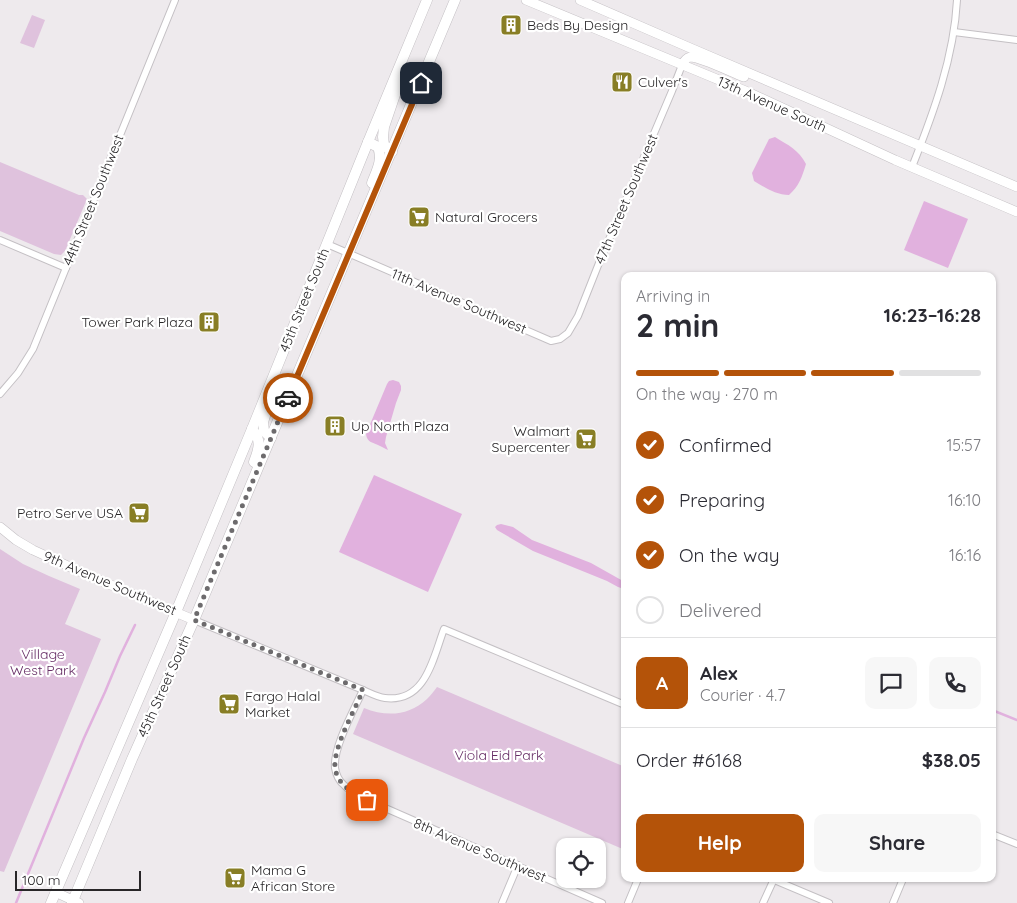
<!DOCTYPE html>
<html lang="en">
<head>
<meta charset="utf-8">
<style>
  body { margin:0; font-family:Quicksand,sans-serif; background:#f7f7f7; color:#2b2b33; height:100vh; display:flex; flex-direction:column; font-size:19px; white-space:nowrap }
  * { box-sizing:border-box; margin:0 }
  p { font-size:16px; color:#7c7c81 }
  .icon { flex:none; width:28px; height:28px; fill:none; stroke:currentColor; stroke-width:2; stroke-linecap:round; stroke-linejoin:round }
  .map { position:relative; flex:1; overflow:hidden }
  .details { position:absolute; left:621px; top:272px; width:375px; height:610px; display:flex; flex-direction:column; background:#fff; border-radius:10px; box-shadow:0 1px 4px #0004 }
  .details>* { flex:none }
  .fabs { position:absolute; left:556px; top:838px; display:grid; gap:10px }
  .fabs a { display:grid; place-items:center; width:50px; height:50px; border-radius:10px; background:#fff; box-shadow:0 1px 4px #0004; font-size:25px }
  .scale { position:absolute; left:15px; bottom:12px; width:126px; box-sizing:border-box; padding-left:5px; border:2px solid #282628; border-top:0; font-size:14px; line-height:18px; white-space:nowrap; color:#282628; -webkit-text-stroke:4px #fff; paint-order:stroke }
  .pin { position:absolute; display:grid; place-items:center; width:42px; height:42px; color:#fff; margin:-21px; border-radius:10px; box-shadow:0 2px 8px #0006 }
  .courier { position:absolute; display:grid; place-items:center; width:50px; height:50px; margin:-25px; border:4px solid #b45309; border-radius:50%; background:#fff; color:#222; box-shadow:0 1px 6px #0007 }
  .summary em { font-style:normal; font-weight:700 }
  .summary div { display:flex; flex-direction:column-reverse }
  .summary { display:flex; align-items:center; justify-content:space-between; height:85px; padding:0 15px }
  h1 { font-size:32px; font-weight:700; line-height:38px }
  .bar { display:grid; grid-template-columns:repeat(4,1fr); gap:8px 5px; align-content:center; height:60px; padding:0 15px }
  .bar i { height:6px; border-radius:4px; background:#e1e1e2 }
  .bar .current { background:#b45309 }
  .bar p { grid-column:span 4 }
  .line { display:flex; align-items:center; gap:12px; padding:0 15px; border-top:1px solid #e1e1e2 }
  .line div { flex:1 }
  .round { display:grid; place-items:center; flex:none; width:52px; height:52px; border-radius:10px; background:#f7f7f7 }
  ol { padding:0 15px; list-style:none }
  li { display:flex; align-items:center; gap:15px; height:55px }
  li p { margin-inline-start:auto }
  li .icon { padding:5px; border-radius:50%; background:#b45309; color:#fff; stroke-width:4 }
  li:last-child { color:#7c7c81 }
  li i { width:28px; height:28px; border:2px solid #e1e1e2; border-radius:50% }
  .primary-button { display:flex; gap:10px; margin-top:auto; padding:10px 15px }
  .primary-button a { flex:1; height:58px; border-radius:10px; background:#b45309; color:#fff; font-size:20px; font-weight:700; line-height:58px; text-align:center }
  .primary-button a+a { background:#f7f7f7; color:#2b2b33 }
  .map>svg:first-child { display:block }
  .green { fill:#dfc2dd }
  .water { fill:#e1b1de }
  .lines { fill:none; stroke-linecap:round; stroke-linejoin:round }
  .stream { stroke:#e1b1de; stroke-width:2.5 }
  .street-casing { stroke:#c4c0c4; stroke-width:8 }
  .secondary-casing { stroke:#c4c0c4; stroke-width:10 }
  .primary-casing { stroke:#c4c0c4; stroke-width:11 }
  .street { stroke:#fff; stroke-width:6 }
  .secondary { stroke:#fff; stroke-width:9 }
  .primary { stroke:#fff; stroke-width:10 }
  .done { stroke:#6d6b6d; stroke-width:5; stroke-dasharray:0 9 }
  .route { stroke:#b45309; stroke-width:6 }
  .labels { text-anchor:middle; stroke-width:4.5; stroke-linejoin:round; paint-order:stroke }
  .poi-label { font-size:14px; fill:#282628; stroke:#fff; text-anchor:start }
  .street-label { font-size:14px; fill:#282628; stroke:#fff }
  .park-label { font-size:14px; fill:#662d65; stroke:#fff }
</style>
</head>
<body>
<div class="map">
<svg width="1017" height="903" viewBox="0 0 1017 903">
  <rect width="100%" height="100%" fill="#eeeaed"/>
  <!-- green -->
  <g class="green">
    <path d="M32,15l13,5 -11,28 -14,-5z"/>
    <path d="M0,162l79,33h4l4,4 -22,52 -4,4 -7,-1 -54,-23z"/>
    <path d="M0,549l23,15 26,12 31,13 -15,35 36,15 -97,233 -4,-1z"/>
    <path d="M437,687l188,80v83l-272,-116 11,-26c22,9 45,8 63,-9 3,-3 7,-8 10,-12z"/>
  </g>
  <!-- water -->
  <g class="water">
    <path d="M775,137c13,8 24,13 31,27 -4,13 -7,22 -17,31 -13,0 -25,-8 -35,-14l-2,-8 17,-34z"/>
    <path d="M924,201l44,18 -20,49 -44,-18z"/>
    <path d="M393,380l6,2 2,4v4l-5,13 -10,34 -1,6 3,7c-3,-1 -5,-3 -8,-4 -7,-4 -13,-3 -14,-12l21,-50 2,-3z"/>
    <path d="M374,475l88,39 -34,78 -89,-40z"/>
    <path d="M501,524l12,3 19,13 59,23 32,18 2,5 -1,3 -6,-2 -11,-6 -74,-30 -36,-21 -2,-3 2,-2z"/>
  </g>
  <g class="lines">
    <!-- stream -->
    <g class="stream">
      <path d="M992,710l25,10"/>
      <path d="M16,903l68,-165 21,-46 15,-36 15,-31"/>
    </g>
    <!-- street casing -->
    <g class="street-casing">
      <g id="street">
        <path d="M954,32l63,8"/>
        <path d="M912,167c21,-53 42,-109 45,-167"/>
        <path d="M0,240l66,28"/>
        <path d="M327,244l224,97 9,-2 8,-6 10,-17 21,-53 73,-172 10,-26"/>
        <path d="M0,394l18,-21 15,-24 142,-349"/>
        <path d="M194,620l169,70c7,3 14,7 22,8 41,5 48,-40 59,-69l181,76"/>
        <path d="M363,690c-9,20 -30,57 -28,78 1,6 4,13 9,17 6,7 15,11 23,15l235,103"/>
        <path d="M992,834l25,10"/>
        <path d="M772,879l57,24"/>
        <path d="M502,903l16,-38"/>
        <path d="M628,903l10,-24"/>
        <path d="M763,903l11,-24"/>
        <path d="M893,903l10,-24"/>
      </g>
    </g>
    <!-- secondary casing -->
    <g class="secondary-casing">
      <g id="secondary">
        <path d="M526,0l222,92 147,68 122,52"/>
        <path d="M580,0l108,47 329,140"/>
        <path d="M682,65c2,-4 4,-7 8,-8 11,0 43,16 54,20"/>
        <path d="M0,527l16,13 17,10 59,27 102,43"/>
        <path d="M55,892l24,11"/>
      </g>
    </g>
    <!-- primary casing -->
    <g class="primary-casing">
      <g id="primary">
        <path d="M368,142l10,5c5,13 -1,23 -6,36"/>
        <path d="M392,152l-8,-7 -1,-8 1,-10 18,-53"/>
        <path d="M270,400l-7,22 1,9 7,7"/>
        <path d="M252,429c10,11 7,20 2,33"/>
        <path d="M51,903l125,-291 76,-183 116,-287 59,-142"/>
        <path d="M72,903l60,-144 62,-139 261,-620"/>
      </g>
    </g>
    <!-- street -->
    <use href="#street" class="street"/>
    <!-- secondary -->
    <use href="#secondary" class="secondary"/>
    <!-- primary -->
    <use href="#primary" class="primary"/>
  </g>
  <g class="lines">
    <!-- done -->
    <path class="done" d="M288,398l-94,222 169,70c-8,20 -30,57 -28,78 1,6 4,13 9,17 6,7 15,11 23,15"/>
    <!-- route -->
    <path class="route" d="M288,398l133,-315"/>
  </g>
  <!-- icons -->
  <defs>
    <g id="building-square" transform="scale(1.125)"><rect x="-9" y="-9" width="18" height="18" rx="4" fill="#887e25" stroke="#fff"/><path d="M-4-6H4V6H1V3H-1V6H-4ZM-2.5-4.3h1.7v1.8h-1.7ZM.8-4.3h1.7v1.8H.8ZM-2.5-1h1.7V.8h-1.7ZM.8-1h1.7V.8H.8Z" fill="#fff"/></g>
    <g id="restaurant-square" transform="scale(1.125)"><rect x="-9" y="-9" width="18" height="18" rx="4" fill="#887e25" stroke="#fff"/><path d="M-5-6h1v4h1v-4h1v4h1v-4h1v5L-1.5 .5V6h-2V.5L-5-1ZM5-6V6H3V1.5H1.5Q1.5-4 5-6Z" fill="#fff"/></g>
    <g id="supermarket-square" transform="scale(1.125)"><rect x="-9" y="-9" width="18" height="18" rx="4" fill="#887e25" stroke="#fff"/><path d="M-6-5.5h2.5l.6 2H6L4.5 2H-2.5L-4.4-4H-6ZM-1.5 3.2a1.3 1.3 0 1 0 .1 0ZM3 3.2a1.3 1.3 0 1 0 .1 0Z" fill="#fff"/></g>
  </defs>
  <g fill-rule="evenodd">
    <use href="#building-square" x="511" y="25"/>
    <use href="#restaurant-square" x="622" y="82"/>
    <use href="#supermarket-square" x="419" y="217"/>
    <use href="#building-square" x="209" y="322"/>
    <use href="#building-square" x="335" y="426"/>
    <use href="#supermarket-square" x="586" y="439"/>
    <use href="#supermarket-square" x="139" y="513"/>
    <use href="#supermarket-square" x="229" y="704"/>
    <use href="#supermarket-square" x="235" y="878"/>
  </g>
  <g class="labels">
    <!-- poi labels -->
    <g class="poi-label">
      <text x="527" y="30">Beds By Design</text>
      <text x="638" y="87">Culver's</text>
      <text x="435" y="222">Natural Grocers</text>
      <text x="193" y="327" text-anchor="end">Tower Park Plaza</text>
      <text x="351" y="431">Up North Plaza</text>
      <text x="570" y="436" text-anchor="end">Walmart<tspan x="570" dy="16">Supercenter</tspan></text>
      <text x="123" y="518" text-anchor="end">Petro Serve USA</text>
      <text x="245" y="701">Fargo Halal<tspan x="245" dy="16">Market</tspan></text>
      <text x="251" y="875">Mama G<tspan x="251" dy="16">African Store</tspan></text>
    </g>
    <!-- street labels -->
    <g class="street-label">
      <text transform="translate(772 104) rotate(24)" y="5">13th Avenue South</text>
      <text transform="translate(626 199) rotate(-67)" y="5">47th Street Southwest</text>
      <text transform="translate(93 200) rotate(-68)" y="5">44th Street Southwest</text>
      <text transform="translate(304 300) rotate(-68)" y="5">45th Street South</text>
      <text transform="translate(459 301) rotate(23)" y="5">11th Avenue Southwest</text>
      <text transform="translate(110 583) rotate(23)" y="5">9th Avenue Southwest</text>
      <text transform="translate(164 686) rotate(-66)" y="5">45th Street South</text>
      <text transform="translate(480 850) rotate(23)" y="5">8th Avenue Southwest</text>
    </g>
    <!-- park labels -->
    <g class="park-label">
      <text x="43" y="659">Village<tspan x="43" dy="16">West Park</tspan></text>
      <text x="499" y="760">Viola Eid Park</text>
    </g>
  </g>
</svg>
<div class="fabs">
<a><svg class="icon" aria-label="locate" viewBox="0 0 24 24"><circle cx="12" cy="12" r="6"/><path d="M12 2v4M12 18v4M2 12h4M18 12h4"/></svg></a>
</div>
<div class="scale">100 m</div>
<div class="pin" style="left:367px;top:800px;background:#ea580c"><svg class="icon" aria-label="bag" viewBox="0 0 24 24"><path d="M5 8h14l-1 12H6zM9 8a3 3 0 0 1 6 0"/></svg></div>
<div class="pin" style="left:421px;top:83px;background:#1f2937"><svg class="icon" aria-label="home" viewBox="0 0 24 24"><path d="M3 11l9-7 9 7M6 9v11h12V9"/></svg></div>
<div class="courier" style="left:288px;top:398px"><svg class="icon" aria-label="car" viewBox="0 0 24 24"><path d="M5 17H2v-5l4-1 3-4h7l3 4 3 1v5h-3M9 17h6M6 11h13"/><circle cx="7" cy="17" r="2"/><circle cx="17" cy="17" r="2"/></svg></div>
<section class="details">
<div class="summary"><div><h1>2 min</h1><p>Arriving in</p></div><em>16:23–16:28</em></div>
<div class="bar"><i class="current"></i><i class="current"></i><i class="current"></i><i></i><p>On the way · 270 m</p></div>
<ol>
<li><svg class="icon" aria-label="check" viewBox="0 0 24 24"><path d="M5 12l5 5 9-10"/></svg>Confirmed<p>15:57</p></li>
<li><svg class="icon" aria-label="check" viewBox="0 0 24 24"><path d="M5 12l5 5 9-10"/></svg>Preparing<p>16:10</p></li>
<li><svg class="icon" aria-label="check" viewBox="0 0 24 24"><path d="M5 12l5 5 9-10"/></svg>On the way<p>16:16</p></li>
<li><i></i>Delivered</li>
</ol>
<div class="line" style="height:90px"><b class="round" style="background:#b45309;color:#fff">A</b><div><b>Alex</b><p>Courier · 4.7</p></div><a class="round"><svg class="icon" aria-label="chat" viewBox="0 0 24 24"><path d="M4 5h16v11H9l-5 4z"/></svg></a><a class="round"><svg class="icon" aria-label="phone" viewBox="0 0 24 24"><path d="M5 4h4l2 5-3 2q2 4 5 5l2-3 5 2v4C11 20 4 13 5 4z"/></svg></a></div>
<div class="line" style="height:65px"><div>Order #6168</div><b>$38.05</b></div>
<div class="primary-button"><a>Help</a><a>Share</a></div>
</section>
</div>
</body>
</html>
